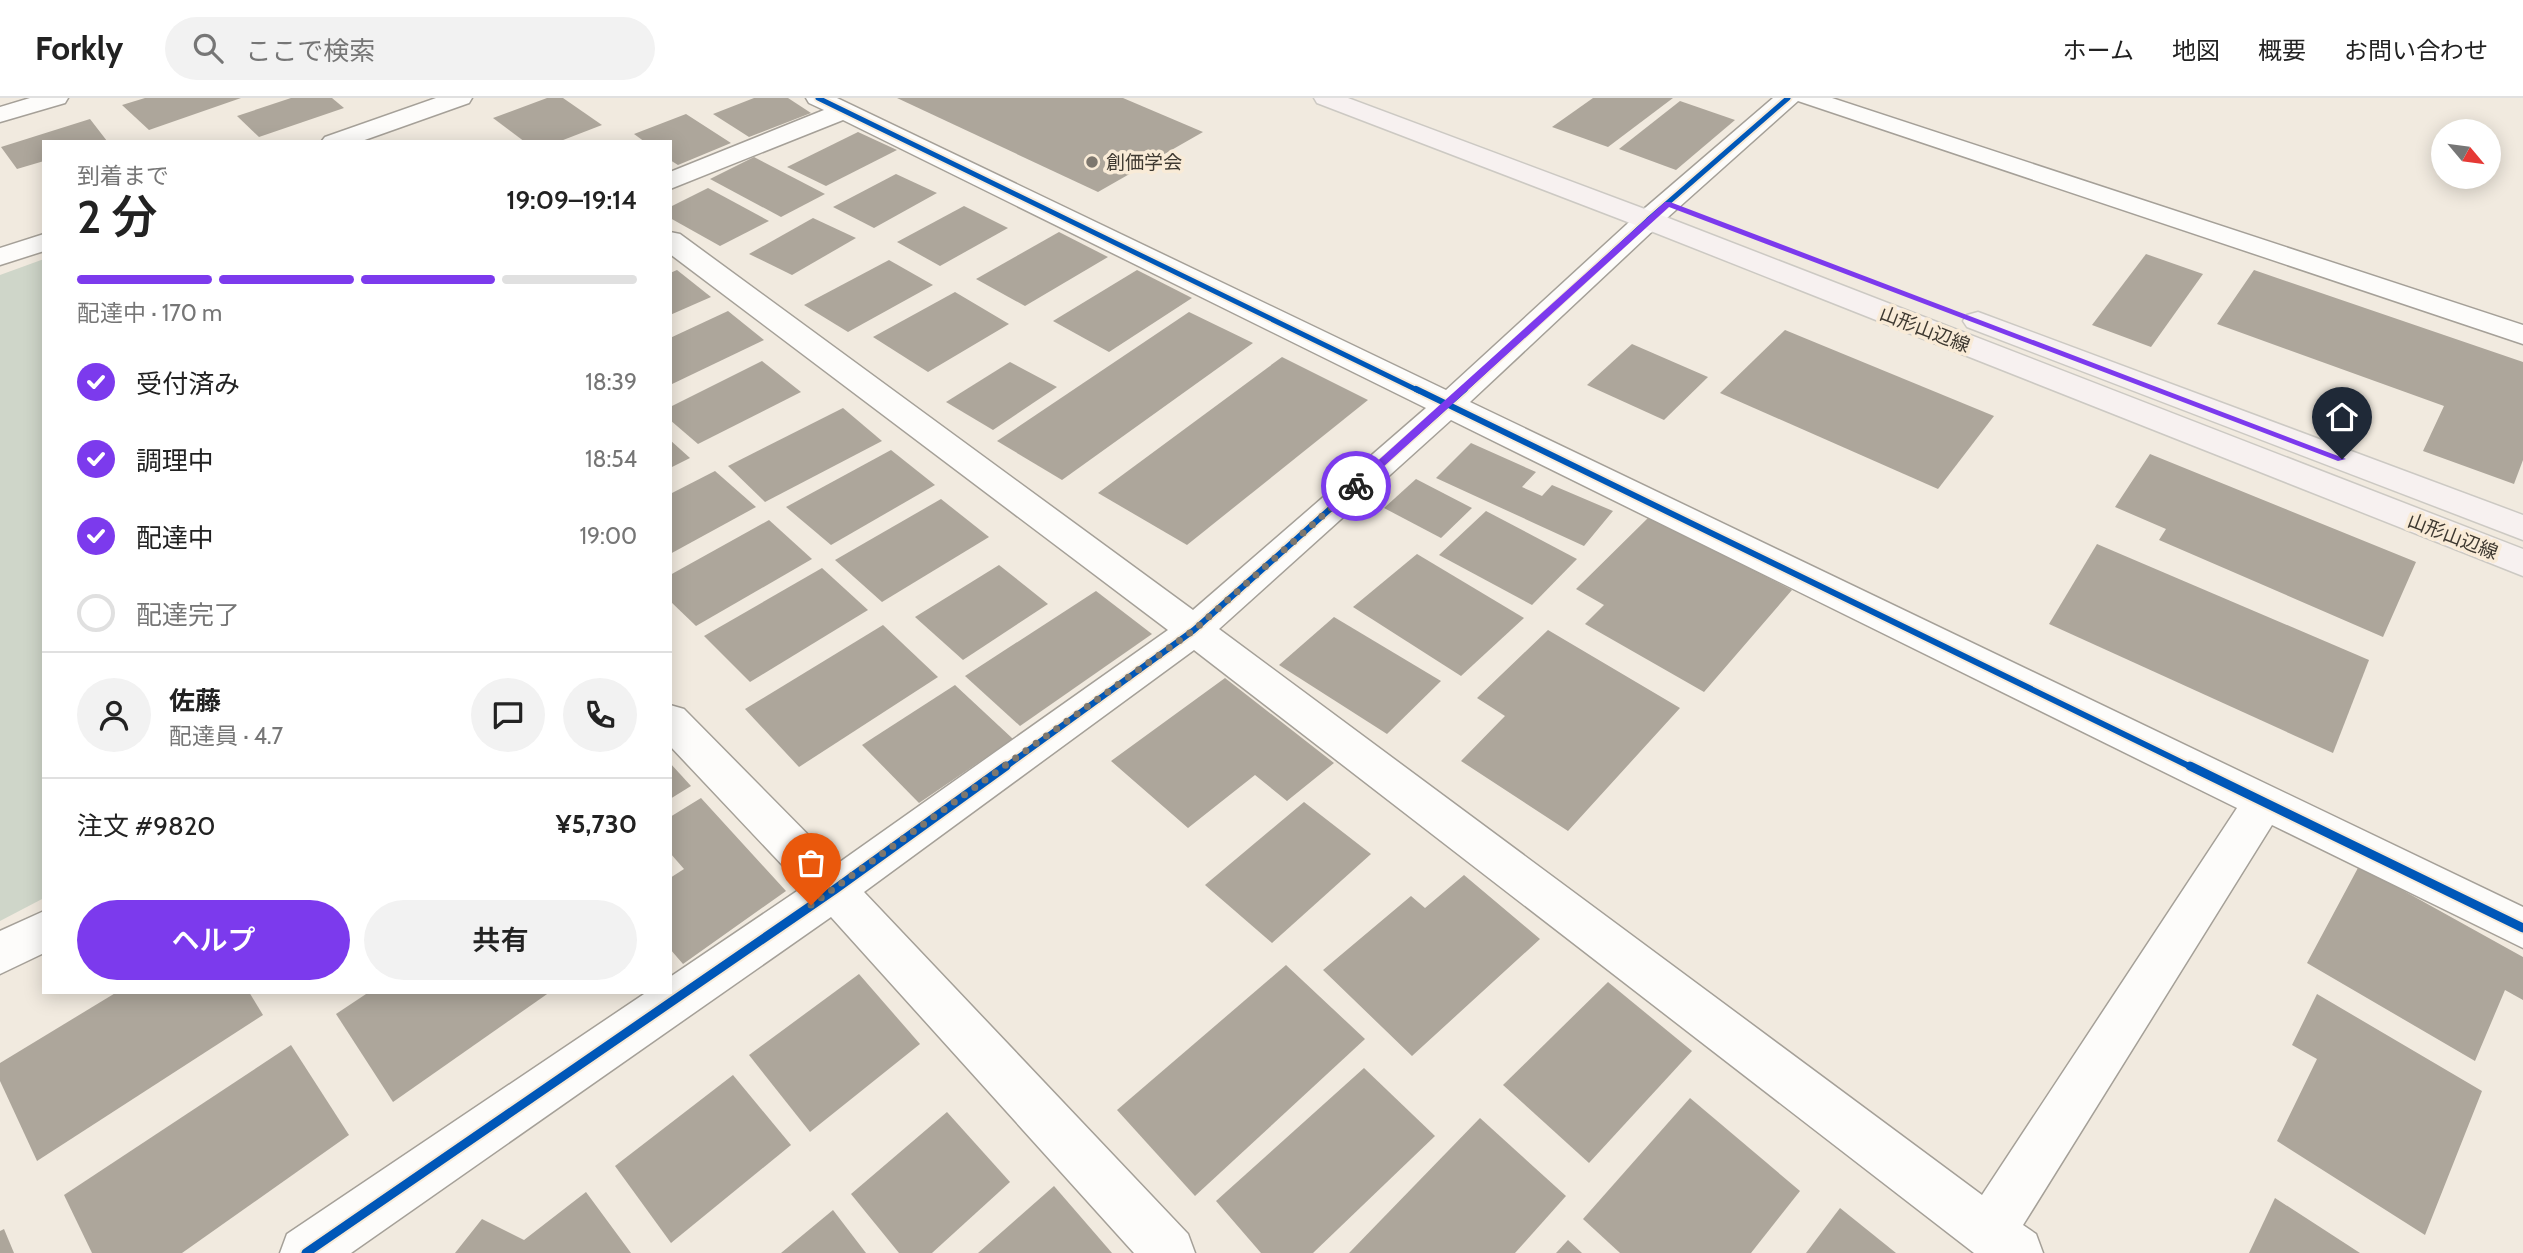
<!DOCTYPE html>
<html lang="ja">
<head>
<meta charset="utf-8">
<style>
  body { margin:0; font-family:Cabin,"Noto Sans JP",sans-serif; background:#f2f2f2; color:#222; height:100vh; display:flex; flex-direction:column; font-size:26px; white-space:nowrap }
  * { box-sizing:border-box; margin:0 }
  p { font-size:23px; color:#767676 }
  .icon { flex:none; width:38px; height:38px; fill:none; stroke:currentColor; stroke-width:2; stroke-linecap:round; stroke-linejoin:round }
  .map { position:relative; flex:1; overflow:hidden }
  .details { position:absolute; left:42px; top:42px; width:630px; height:854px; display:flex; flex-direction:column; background:#fff; border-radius:0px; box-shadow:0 4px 18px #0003 }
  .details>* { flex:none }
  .needle { width:46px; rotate:119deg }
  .fabs { position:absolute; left:2431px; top:21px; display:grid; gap:14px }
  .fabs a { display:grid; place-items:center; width:70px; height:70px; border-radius:50%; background:#fff; box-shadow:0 4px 18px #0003; font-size:35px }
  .pin { position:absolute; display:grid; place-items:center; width:60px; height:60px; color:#fff; margin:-72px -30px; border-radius:50% 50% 50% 0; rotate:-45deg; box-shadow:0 0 7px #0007 }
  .pin .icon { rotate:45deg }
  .courier { position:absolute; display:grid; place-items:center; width:70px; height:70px; margin:-35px; border:5px solid #7c3aed; border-radius:50%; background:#fff; color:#222; box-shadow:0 2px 9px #0007 }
  .headline em { font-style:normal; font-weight:600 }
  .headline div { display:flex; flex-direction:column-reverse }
  .headline { display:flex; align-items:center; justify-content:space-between; height:119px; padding:0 35px }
  h1 { font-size:46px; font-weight:600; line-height:52px }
  .bar { display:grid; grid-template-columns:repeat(4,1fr); gap:10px 7px; align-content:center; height:84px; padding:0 35px }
  .bar i { height:9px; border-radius:5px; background:#e0e0e0 }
  .bar .active { background:#7c3aed }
  .bar p { grid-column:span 4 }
  .line { display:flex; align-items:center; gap:18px; padding:0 35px; border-top:2px solid #e0e0e0 }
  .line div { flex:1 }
  .round { display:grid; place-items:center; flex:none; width:74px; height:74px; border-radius:37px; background:#f2f2f2 }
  ol { padding:0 35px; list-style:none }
  li { display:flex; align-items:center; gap:21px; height:77px }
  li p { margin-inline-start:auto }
  li .icon { padding:7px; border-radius:50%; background:#7c3aed; color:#fff; stroke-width:4 }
  li:last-child { color:#767676 }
  li i { width:38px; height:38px; border:4px solid #e0e0e0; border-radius:50% }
  .action { display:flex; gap:14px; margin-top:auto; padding:14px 35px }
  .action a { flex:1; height:80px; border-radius:42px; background:#7c3aed; color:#fff; font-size:28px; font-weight:600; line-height:80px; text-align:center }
  .action a+a { background:#f2f2f2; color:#222 }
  header { display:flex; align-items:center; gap:42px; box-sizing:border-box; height:98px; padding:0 35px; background:#fff; border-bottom:2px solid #e0e0e0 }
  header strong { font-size:33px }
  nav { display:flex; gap:38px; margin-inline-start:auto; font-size:24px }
  .search { width:490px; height:63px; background:#f2f2f2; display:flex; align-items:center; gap:18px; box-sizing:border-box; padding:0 24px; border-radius:38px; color:#767676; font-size:26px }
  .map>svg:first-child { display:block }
  .green { fill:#cfd6c9 }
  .building { fill:#ada69b }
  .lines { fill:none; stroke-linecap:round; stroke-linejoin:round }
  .minor-casing { stroke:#a5a098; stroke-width:3 }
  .major-casing { stroke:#ccc9c3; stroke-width:3 }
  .minor { fill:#fdfcfa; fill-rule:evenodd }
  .major { fill:#f7f1f0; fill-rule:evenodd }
  .cycleway-far2-casing { stroke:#f9ebd7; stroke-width:9 }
  .cycleway-far1-casing { stroke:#f9ebd7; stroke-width:10 }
  .cycleway-casing { stroke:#f9ebd7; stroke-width:13 }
  .cycleway-far2 { stroke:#0057b8; stroke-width:5 }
  .cycleway-far1 { stroke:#0057b8; stroke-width:6 }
  .cycleway { stroke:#0057b8; stroke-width:9 }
  .route { fill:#7c3aed }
  .done { stroke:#7d776e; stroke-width:7; stroke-dasharray:0 12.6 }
  .poi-dot { fill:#7d776e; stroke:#f9ebd7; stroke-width:2.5 }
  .labels { text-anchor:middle; stroke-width:7; stroke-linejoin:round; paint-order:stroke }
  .far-poi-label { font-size:19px; fill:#3e3931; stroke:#f9ebd7; text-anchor:start }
  .far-street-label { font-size:19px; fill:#3e3931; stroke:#f9ebd7 }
</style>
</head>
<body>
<header>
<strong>Forkly</strong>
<div class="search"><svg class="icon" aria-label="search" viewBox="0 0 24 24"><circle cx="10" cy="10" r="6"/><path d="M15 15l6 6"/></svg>ここで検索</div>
<nav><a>ホーム</a><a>地図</a><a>概要</a><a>お問い合わせ</a></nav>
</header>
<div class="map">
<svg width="2523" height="1155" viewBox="0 0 2523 1155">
  <rect width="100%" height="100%" fill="#f1eadf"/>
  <!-- green -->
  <path class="green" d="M44,161v639l-44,23v-646z"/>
  <!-- building -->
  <g class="building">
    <path d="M145,0h96l-92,32 -27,-25z"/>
    <path d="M291,0h41l12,10 -85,29 -22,-21z"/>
    <path d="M547,0h16l39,27 -44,17h-33l-32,-24z"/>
    <path d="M754,0h34l23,15 -62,24 -36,-23z"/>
    <path d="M897,0h226l80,34 -105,60z"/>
    <path d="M1593,0h80l-65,49 -56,-20z"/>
    <path d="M1680,3l55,19 -59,50 -57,-21z"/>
    <path d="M686,16l45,29 -53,22 -8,-5v-18h-25l-11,-8z"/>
    <path d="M90,21l17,22 -63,1v19l-27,8 -16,-22z"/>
    <path d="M858,34l39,18 -71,36 -39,-19z"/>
    <path d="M754,59l71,37 -44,23 -71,-38z"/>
    <path d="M896,76l41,19 -63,35 -41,-21z"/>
    <path d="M708,90l61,33 -49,25 -50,-28v-11z"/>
    <path d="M964,108l44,22 -68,38 -43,-24z"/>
    <path d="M813,120l43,20 -64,37 -43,-21z"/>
    <path d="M1059,134l49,25 -83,49 -49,-27z"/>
    <path d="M2146,156l57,20 -52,73 -59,-22z"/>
    <path d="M889,162l44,25 -85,47 -44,-27z"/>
    <path d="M677,172l34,27 -41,18v-42z"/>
    <path d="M1137,172l55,28 -83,54 -56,-31z"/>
    <path d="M2254,172l269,92v98l-9,24 -91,-33 21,-45 -227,-82z"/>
    <path d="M955,194l54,32 -81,48 -55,-35z"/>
    <path d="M728,213l36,29 -94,45v-47z"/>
    <path d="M1189,214l64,31 -191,137 -65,-39z"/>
    <path d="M1785,232l209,86 -56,73 -218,-96z"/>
    <path d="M1632,246l76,33 -44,43 -77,-35z"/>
    <path d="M1282,259l86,43 -181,145 -89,-52z"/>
    <path d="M762,263l39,31 -103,52 -28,-24v-13z"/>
    <path d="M1010,264l47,25 -64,43 -47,-28z"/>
    <path d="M843,310l39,33 -117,61 -37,-36z"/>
    <path d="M670,342l20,18 -20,10z"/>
    <path d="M1471,345l65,29 -14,15 20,9 10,-11 61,26 -29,35 -148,-68z"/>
    <path d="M891,352l44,35 -104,60 -45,-38z"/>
    <path d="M2150,356l266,108 -33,75 -224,-97 7,-11 -51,-22z"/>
    <path d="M715,373l41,36 -86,47v-60z"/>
    <path d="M1416,381l56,29 -31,30 -57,-30z"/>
    <path d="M941,401l48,38 -107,65 -47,-42z"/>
    <path d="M1486,413l91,48 -45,46 -93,-50z"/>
    <path d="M1649,419l143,73 -88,102 -119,-68 19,-19 -28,-16z"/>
    <path d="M769,422l43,39 -116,67 -26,-25v-26z"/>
    <path d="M2097,446l272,116 -36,93 -284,-129z"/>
    <path d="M1417,456l107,64 -63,58 -108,-69z"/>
    <path d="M999,467l49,39 -85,56 -48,-43z"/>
    <path d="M822,470l46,42 -118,72 -46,-46z"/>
    <path d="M1096,493l56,43 -132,92 -55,-50z"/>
    <path d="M1334,519l107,64 -54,53 -108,-69z"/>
    <path d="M883,527l55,52 -139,90 -54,-58z"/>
    <path d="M1548,532l132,78 -112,123 -107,-70 44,-45 -28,-18z"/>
    <path d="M1225,580l109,85 -47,38 -32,-26 -67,53 -77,-67z"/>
    <path d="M955,587l58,54 -94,64 -57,-58z"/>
    <path d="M670,665l21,23 -21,13z"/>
    <path d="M701,700l85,93 -103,73 -13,-15v-71l14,-9 -14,-16v-36z"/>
    <path d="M1304,704l67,52 -99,89 -67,-58z"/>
    <path d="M2359,768l164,91v43l-18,-10 -30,71 -168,-98z"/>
    <path d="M1464,777l76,64 -128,117 -89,-86 88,-74 14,12z"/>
    <path d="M1286,867l79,74 -170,157 -78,-86z"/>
    <path d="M859,876l61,70 -110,88 -61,-77z"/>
    <path d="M1608,884l84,69 -103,112 -86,-78z"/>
    <path d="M117,894h132l14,23 -226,146 -37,-80v-18z"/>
    <path d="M369,894h181l-157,110 -57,-88z"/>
    <path d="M2317,896l165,97 -57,144 -148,-94 40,-82 -25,-14z"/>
    <path d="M291,947l58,90 -167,118h-90l-28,-58z"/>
    <path d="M1364,970l71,68 -122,117h-52l-45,-52z"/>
    <path d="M733,977l58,70 -120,98 -56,-77z"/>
    <path d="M1690,1000l110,93 -49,62h-131l-37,-34z"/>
    <path d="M947,1014l63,70 -78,71h-33l-48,-59z"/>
    <path d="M1480,1020l86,78 -51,57h-166z"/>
    <path d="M1054,1088l58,67h-134z"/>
    <path d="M586,1094l45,61h-176l27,-34 42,21z"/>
    <path d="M2275,1100l85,55h-111z"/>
    <path d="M1840,1110l56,45h-90z"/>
    <path d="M833,1112l33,43h-85z"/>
    <path d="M4,1131l10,24h-14v-22z"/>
    <path d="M1568,1142l14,13h-26z"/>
  </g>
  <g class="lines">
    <!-- minor casing -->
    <g class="minor-casing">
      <g id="minor">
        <path d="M30,0h38l-3,5 -65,19v-15z"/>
        <path d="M436,0h36l-3,5 -110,39h-38l4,-5z"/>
        <path d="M806,0h31l609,292 192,-176 135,-116h59l691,227v19l-725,-243 -140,125 -188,176 1053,505v41l-251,-123 -249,400 13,9 7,19h-69l-780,-603 -330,242 324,342 7,19h-61l-303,-336 -480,336h-71l7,-19 360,-242h23v-15l133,-90 -133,-141v-41l14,4 153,155 331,-234 -498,-376v-22l10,2 513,376 233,-202 -583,-288 -173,69v-17l154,-62 -15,-7zM1451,322l786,388 -255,387 -763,-566z"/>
        <path d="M44,136v17l-44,14v-17z"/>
        <path d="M44,813v42l-44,21v-43z"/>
      </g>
    </g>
    <!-- major casing -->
    <g class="major-casing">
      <g id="major">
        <path d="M1314,0h34l310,116 865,335v27l-885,-350 -321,-123z"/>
        <path d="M1978,214l545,203v25l-556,-213 -4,-6 4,-6z"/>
      </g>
    </g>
    <!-- minor -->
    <use href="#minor" class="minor"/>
    <!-- major -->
    <use href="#major" class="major"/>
    <!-- cycleway-far2 casing -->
    <g class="cycleway-far2-casing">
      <g id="cycleway-far2">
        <path d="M818,0l601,293"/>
        <path d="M1463,293l185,-171 140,-122"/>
      </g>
    </g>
    <!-- cycleway-far1 casing -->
    <g class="cycleway-far1-casing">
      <g id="cycleway-far1">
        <path d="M1416,291l777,379"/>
        <path d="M1004,670l190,-138 271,-241"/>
      </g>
    </g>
    <!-- cycleway casing -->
    <g class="cycleway-casing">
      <g id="cycleway">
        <path d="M2190,668l333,162"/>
        <path d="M306,1155l528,-363 172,-124"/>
      </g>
    </g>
    <!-- cycleway-far2 -->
    <use href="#cycleway-far2" class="cycleway-far2"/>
    <!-- cycleway-far1 -->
    <use href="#cycleway-far1" class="cycleway-far1"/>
    <!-- cycleway -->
    <use href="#cycleway" class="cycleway"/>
  </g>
  <!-- route -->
  <path class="route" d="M1665,104h5l676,257 -8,2 -669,-254 -310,282h-7v-5z"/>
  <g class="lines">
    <!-- done -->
    <path class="done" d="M811,807l383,-275 162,-144"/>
  </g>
  <!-- markers -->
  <circle class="poi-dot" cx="1092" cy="64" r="7"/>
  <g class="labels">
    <!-- far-poi labels -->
    <g class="far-poi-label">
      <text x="1106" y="71">創価学会</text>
    </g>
    <!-- far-street labels -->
    <g class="far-street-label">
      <text transform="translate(1925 231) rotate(21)" y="7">山形山辺線</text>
      <text transform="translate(2453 438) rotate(21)" y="7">山形山辺線</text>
    </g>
  </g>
</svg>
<div class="fabs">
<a><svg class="needle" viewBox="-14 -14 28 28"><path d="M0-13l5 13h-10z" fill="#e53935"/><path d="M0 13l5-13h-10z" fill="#767676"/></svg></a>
</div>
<div class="pin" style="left:811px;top:807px;background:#ea580c"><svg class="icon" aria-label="bag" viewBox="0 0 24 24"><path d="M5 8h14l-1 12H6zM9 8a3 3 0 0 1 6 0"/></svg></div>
<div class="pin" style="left:2342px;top:361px;background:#1f2937"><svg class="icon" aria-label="home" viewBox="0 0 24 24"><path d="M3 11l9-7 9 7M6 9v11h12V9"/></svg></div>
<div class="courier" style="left:1356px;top:388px"><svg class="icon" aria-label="bike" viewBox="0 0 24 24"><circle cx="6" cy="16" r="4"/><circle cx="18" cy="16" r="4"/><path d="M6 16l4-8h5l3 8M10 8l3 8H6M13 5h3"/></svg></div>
<section class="details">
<div class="headline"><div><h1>2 分</h1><p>到着まで</p></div><em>19:09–19:14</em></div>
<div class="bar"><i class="active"></i><i class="active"></i><i class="active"></i><i></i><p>配達中 · 170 m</p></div>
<ol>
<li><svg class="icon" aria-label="check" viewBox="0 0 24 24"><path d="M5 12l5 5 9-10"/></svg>受付済み<p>18:39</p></li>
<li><svg class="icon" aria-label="check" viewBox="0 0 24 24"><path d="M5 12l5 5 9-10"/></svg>調理中<p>18:54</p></li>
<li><svg class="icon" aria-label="check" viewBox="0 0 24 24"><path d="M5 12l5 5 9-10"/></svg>配達中<p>19:00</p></li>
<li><i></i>配達完了</li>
</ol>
<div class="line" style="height:126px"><a class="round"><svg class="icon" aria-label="person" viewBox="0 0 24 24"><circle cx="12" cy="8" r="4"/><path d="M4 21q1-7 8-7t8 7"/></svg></a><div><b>佐藤</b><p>配達員 · 4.7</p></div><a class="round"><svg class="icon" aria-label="chat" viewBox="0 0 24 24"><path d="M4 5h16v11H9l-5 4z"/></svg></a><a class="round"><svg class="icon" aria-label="phone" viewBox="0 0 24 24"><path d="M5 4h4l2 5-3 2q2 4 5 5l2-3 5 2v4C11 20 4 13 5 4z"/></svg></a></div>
<div class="line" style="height:91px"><div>注文 #9820</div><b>¥5,730</b></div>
<div class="action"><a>ヘルプ</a><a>共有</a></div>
</section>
</div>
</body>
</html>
